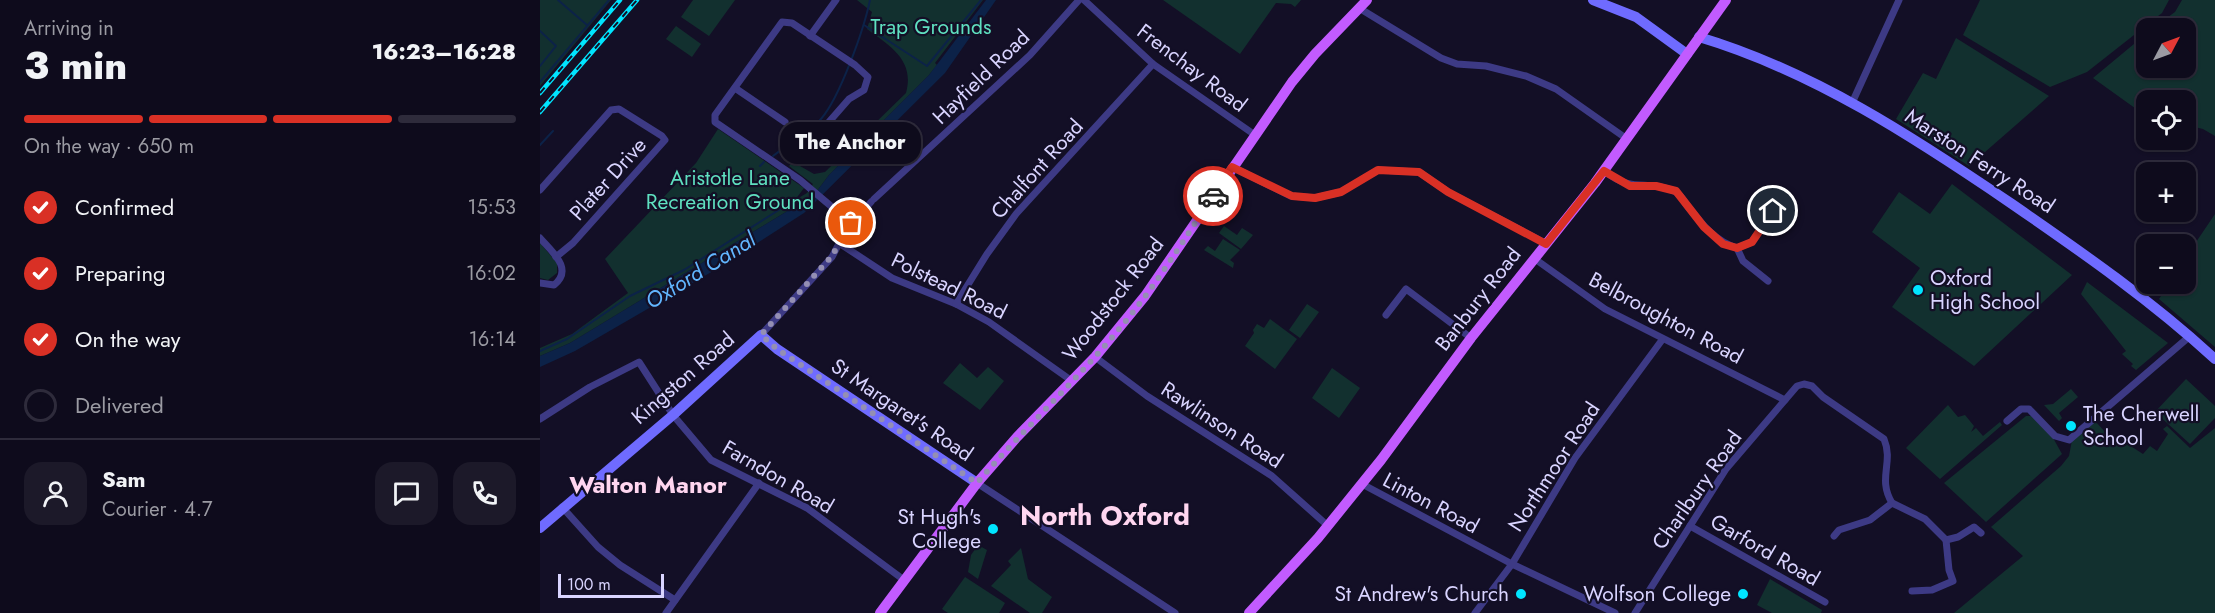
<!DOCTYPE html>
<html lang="en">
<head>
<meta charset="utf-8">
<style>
  body { margin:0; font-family:Jost,sans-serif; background:#1c1929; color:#f1f3f6; height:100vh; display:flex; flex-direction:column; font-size:22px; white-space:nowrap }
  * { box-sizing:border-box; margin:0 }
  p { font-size:20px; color:#9b9ba3 }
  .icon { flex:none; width:33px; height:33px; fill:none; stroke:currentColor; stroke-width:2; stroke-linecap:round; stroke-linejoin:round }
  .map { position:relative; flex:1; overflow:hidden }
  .details { display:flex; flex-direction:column; background:#0e0b1c; width:540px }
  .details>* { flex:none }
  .needle { width:39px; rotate:49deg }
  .controls { position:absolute; left:1596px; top:18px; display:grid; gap:12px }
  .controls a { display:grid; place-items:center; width:60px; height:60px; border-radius:12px; background:#0e0b1c; box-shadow:0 2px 4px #0004,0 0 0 2px #2e2b3b; font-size:30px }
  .scale { position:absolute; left:18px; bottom:15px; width:106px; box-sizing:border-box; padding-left:6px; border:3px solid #d9d4ff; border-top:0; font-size:16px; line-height:21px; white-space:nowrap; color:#d9d4ff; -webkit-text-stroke:4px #130f26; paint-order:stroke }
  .pin { position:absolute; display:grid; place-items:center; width:51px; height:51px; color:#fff; margin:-26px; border:3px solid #fff; border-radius:50%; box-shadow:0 2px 6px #0007 }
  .courier { position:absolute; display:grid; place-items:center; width:60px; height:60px; margin:-30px; border:4px solid #d93025; border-radius:50%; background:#fff; color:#222; box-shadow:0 2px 8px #0007 }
  .bubble { position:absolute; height:42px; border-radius:18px; background:#0e0b1c; box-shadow:0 2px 4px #0004,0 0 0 2px #2e2b3b; font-size:20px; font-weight:800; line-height:42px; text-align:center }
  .headline em { font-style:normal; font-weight:800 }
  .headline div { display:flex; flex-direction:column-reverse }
  .headline { display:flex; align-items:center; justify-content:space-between; height:102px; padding:0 24px }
  h1 { font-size:39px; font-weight:800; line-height:45px }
  .bar { display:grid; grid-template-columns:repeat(4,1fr); gap:9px 6px; align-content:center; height:72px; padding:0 24px }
  .bar i { height:8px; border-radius:4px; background:#2e2b3b }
  .bar .current { background:#d93025 }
  .bar p { grid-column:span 4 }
  .line { display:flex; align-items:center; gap:15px; padding:0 24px; border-top:2px solid #2e2b3b }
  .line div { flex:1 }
  .round { display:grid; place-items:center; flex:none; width:63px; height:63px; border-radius:18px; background:#1c1929 }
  ol { padding:0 24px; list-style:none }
  li { display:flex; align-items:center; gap:18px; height:66px }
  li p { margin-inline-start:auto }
  li .icon { padding:6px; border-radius:50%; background:#d93025; color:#fff; stroke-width:4 }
  li:last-child { color:#9b9ba3 }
  li i { width:33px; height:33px; border:3px solid #2e2b3b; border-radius:50% }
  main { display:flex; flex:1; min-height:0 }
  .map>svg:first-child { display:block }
  .green { fill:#12302f }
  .water { fill:#0c2248 }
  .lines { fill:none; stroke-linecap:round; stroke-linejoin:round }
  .stream { stroke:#0c2248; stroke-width:2 }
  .street { stroke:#3d3a85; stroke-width:7 }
  .secondary { stroke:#6f6bff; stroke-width:10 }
  .primary { stroke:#c25bff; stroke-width:10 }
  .rail-casing { stroke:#00e5ff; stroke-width:4.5 }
  .rail { stroke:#130f26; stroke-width:2; stroke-dasharray:7; stroke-linecap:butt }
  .done { stroke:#948fb3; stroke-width:6; stroke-dasharray:0 10.8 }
  .route { stroke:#d93025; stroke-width:8 }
  .poi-dot { fill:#00e5ff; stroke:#130f26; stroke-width:2 }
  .labels { text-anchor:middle; stroke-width:4.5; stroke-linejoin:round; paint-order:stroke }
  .park-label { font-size:21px; fill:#5fe0c0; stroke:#130f26 }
  .street-label { font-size:21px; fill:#d9d4ff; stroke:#130f26 }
  .poi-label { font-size:21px; fill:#d9d4ff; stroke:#130f26; text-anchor:end }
  .water-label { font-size:22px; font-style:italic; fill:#62b6ff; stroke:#130f26 }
  .quarter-label { font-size:24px; font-weight:bold; fill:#ffd6f0; stroke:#130f26 }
  .district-label { font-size:27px; font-weight:bold; fill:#ffd6f0; stroke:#130f26 }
</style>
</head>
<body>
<main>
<section class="details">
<div class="headline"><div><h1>3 min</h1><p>Arriving in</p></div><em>16:23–16:28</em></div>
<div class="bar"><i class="current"></i><i class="current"></i><i class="current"></i><i></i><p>On the way · 650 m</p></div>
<ol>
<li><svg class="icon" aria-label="check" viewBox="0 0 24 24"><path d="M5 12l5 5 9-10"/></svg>Confirmed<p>15:53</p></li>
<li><svg class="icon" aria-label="check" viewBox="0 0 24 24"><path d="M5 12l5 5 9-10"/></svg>Preparing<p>16:02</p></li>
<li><svg class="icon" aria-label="check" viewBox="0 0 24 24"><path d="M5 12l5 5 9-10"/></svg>On the way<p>16:14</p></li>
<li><i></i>Delivered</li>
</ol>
<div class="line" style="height:108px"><a class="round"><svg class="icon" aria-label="person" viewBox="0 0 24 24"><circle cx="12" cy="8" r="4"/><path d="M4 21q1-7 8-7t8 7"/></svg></a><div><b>Sam</b><p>Courier · 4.7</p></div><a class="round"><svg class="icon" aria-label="chat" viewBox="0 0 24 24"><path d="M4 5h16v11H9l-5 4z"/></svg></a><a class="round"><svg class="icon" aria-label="phone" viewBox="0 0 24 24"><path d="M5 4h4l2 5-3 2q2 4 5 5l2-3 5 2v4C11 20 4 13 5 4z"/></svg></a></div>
</section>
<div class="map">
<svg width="1675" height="613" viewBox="0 0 1675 613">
  <rect width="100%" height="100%" fill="#130f26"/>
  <!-- green -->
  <g class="green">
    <path d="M0,0h71l-71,86z"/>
    <path d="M153,0h42l-26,36 -28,-19z"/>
    <path d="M317,0h126l-48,63 2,2 -8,10 -100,100 -15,20 -244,148 -30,13v-8l32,-14 56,-41 -23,-34 91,-96 22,-34 83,57 3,2 -9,12 12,-7 6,-9 -24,-18 4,-4 21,12 11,-2 81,-79c9,-33 -16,-47 -39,-64l5,-17z"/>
    <path d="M623,0h138l-6,7 -4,-3 -15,-1 -36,51z"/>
    <path d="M1440,0h189l-7,13 -75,59 -37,15 -87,-52z"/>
    <path d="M1642,0h33v136l-12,-7 -17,-4v-25h-40v16l-53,-38 53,-44v34h40v-40h-33l22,-16z"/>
    <path d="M136,26l25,18 -9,13 -26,-18z"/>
    <path d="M1416,38l93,58 -80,70 -73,-47 27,-46 13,6z"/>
    <path d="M1412,184l120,91 -98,91 -82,-59 28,-39 -48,-36 27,-40 31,22z"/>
    <path d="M1675,214v133l-56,-48 10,-15h17v-27z"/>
    <path d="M684,226l13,9 5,-7 11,7 -12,14 -22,-16z"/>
    <path d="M683,239l17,11 -10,10 4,3 -1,5 -29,-18 4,-4 7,5z"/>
    <path d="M0,243l17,20v10l-9,7 -8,-2z"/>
    <path d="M1547,282l81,61 -32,27 -5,-4 2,-2 -11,-10 4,-3 -45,-57z"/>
    <path d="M767,304l12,8 -19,26 -11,-8z"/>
    <path d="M730,319l27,20 -22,30 -30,-23 9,-13 -1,-3 4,-6 7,4z"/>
    <path d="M420,363l17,15 11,-11 16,14 -24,29 -37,-27z"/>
    <path d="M792,368l28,20 -21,30 -27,-20z"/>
    <path d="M1646,379l29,27v12l-25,26 -35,-32z"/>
    <path d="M1531,389l7,8 -19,16 3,5 -3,3 -15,-16 9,-1z"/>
    <path d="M1408,405l10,12 7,-2 9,11 -3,6 5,-4 7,8 17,-14 2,3 -62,54 -34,-31z"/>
    <path d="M1486,416h5l21,20 10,18 -76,68 -42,-39z"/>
    <path d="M1555,421l24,26 7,-4 17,11 7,-8 7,5 11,-17 -5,-5 4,-3 23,22 25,-20v185h-261l69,-57 -32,-29 70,-61 8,-10 3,-16z"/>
    <path d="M438,545l9,5 -9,29 -10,-7 3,-17z"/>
    <path d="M481,548l7,31 24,18 -10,16h-12l-39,-27 20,-21 -3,-4z"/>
    <path d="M425,577l40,26 -6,10h-51l-6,-4z"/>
    <path d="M1230,579l52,31 -1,3h-49l-15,-8z"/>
  </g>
  <!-- water -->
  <path class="water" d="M446,0h10l-51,73 -141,140 -84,54 -145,84 -35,16v-11l30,-13 244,-148 15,-20 100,-100z"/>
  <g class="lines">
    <!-- stream -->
    <g class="stream">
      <path d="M18,0l29,25"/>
      <path d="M324,25l63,41 54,-66"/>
      <path d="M0,31l16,15 -16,20"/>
      <path d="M0,82l69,-82"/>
      <path d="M0,145l13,-14"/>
      <path d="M233,156c15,-12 36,-23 48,-37 19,-22 43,-90 49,-119"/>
      <path d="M220,166l4,-4"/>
      <path d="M0,351l27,-12 63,-43 54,-26 109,-69"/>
    </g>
    <!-- street -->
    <g class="street">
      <path d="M544,0l69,64 102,71"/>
      <path d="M819,8l82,50 16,6 29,2 40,10 30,13 71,50"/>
      <path d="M270,36l26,-36"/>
      <path d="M195,88l50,34"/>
      <path d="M1312,103l47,-103"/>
      <path d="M259,148l29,-25 21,-24 15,-9 4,-13 -13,-12 -63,-42 -10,-1 -67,93v7l85,58 51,43"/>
      <path d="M692,167l59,29 24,2 26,-6 37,-22 41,2 29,20 99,52"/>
      <path d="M1064,171c30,23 41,8 70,20 5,2 9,8 12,13 15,19 28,37 51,44l6,13 25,20"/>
      <path d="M0,190l71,-80 8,-1 43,27 3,4 -92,103 -17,14"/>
      <path d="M334,199l156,-144 49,-55"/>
      <path d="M0,238c12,14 34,31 14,47l-14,-2"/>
      <path d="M299,243l53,35 64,26 33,18 83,59"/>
      <path d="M1197,248l15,-6 31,-46"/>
      <path d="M995,259l70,50 180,91"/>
      <path d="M416,304l31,-50 29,-40 137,-150"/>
      <path d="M846,315l20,-26 65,49"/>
      <path d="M221,335l71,-78 14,-27 25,-28"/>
      <path d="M555,357l52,39 125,80 56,50"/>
      <path d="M0,419l50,-32 49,-25 34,53 38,45 96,48 97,72"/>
      <path d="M1467,421l14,-12h8l26,27 14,4 121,-104"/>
      <path d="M437,483l198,130"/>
      <path d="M822,484l150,80 103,49"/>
      <path d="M22,507l36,40 22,18 55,35"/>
      <path d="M1150,526l135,76"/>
      <path d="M1294,536l5,-6 31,-10 22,-17"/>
      <path d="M1372,591l20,-1 21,-9 -4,-11 -3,-30"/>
      <path d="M126,613l93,-130"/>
      <path d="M935,613l37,-49 63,-106 87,-118"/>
      <path d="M1095,613l91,-144 71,-83 7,-2 8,2 11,11 61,42c10,24 -7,39 8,64l33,16 21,21 12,-3 16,-10 7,6"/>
    </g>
    <!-- secondary -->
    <g class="secondary">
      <path d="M1053,0l43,17 51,37"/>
      <path d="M1159,37c114,34 216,101 313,167 71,49 140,97 203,155"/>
      <path d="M0,528l133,-113 88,-80 16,14 200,134"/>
    </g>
    <!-- primary -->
    <g class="primary">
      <path d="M340,613l97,-130 40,-46 78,-80 50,-61 147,-214 23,-28 52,-54"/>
      <path d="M709,613l69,-75 63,-78 90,-122 124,-155 131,-183"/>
    </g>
    <!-- rail casing -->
    <g class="rail-casing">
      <g id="rail">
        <path d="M0,93l80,-93"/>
        <path d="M0,112l97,-112"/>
      </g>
    </g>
    <!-- rail -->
    <use href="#rail" class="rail"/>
  </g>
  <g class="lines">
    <!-- done -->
    <path class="done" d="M311,223l-19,33 -71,79 16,14 200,134c46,-53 98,-101 143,-155 35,-41 63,-87 93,-132"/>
    <!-- route -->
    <path class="route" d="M673,196l19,-29 60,29 23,2 26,-6 37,-22 41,2 29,20 98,52 58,-73 26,15h26l20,5 28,36 19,17 14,4 15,-6 21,-31"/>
  </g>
  <!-- markers -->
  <g class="poi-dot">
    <circle cx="1378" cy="290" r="6"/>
    <circle cx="1531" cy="426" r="6"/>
    <circle cx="453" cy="529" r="6"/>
    <circle cx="981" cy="594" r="6"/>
    <circle cx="1203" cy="594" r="6"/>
  </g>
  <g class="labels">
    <!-- park labels -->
    <g class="park-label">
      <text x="391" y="34">Trap Grounds</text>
      <text x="190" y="185">Aristotle Lane<tspan x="190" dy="24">Recreation Ground</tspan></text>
    </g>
    <!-- street labels -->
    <g class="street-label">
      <text transform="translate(652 68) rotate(37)" y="7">Frenchay Road</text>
      <text transform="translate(441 77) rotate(-44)" y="7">Hayfield Road</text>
      <text transform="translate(1440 161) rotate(33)" y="7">Marston Ferry Road</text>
      <text transform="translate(497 169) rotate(-48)" y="7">Chalfont Road</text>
      <text transform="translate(68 179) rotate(-48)" y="7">Plater Drive</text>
      <text transform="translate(409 286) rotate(26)" y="7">Polstead Road</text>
      <text transform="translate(573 299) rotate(-52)" y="7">Woodstock Road</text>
      <text transform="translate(938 299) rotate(-52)" y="7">Banbury Road</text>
      <text transform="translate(1126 318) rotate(28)" y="7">Belbroughton Road</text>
      <text transform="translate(143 378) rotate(-41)" y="7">Kingston Road</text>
      <text transform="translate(362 410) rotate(34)" y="7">St Margaret's Road</text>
      <text transform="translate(682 425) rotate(33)" y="7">Rawlinson Road</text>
      <text transform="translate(1014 467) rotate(-57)" y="7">Northmoor Road</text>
      <text transform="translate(238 477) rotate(30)" y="7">Farndon Road</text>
      <text transform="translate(1157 490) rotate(-55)" y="7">Charlbury Road</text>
      <text transform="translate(891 503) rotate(28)" y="7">Linton Road</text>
      <text transform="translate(1225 550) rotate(30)" y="7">Garford Road</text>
    </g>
    <!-- poi labels -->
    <g class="poi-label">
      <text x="1390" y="285" text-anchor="start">Oxford<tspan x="1390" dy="24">High School</tspan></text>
      <text x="1543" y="421" text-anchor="start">The Cherwell<tspan x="1543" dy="24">School</tspan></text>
      <text x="441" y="524">St Hugh's<tspan x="441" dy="24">College</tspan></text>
      <text x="969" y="601">St Andrew's Church</text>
      <text x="1191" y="601">Wolfson College</text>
    </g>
    <!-- water labels -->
    <g class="water-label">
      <text transform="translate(160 270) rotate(-32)" y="8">Oxford Canal</text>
    </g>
    <!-- quarter labels -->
    <g class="quarter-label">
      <text x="108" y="493">Walton Manor</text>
    </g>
    <!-- district labels -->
    <g class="district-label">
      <text x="565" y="525">North Oxford</text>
    </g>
  </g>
</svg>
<div class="controls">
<a><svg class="needle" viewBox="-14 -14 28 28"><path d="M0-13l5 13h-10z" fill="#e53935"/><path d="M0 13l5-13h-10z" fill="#9b9ba3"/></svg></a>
<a><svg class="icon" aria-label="locate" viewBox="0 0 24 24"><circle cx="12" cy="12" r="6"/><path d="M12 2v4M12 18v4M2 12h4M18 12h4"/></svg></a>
<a>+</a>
<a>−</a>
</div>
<div class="scale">100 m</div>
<div class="pin" style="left:311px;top:223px;background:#ea580c"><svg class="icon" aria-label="bag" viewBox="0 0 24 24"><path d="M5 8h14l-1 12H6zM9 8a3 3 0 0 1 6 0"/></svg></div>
<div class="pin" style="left:1233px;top:211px;background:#1f2937"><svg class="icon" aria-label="home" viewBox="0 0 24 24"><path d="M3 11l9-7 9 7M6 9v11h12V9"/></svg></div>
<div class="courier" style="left:673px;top:196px"><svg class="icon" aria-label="car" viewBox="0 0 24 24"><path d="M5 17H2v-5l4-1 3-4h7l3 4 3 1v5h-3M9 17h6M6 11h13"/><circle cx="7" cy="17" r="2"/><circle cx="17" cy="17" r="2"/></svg></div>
<div class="bubble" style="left:240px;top:122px;width:141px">The Anchor</div>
</div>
</main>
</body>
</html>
